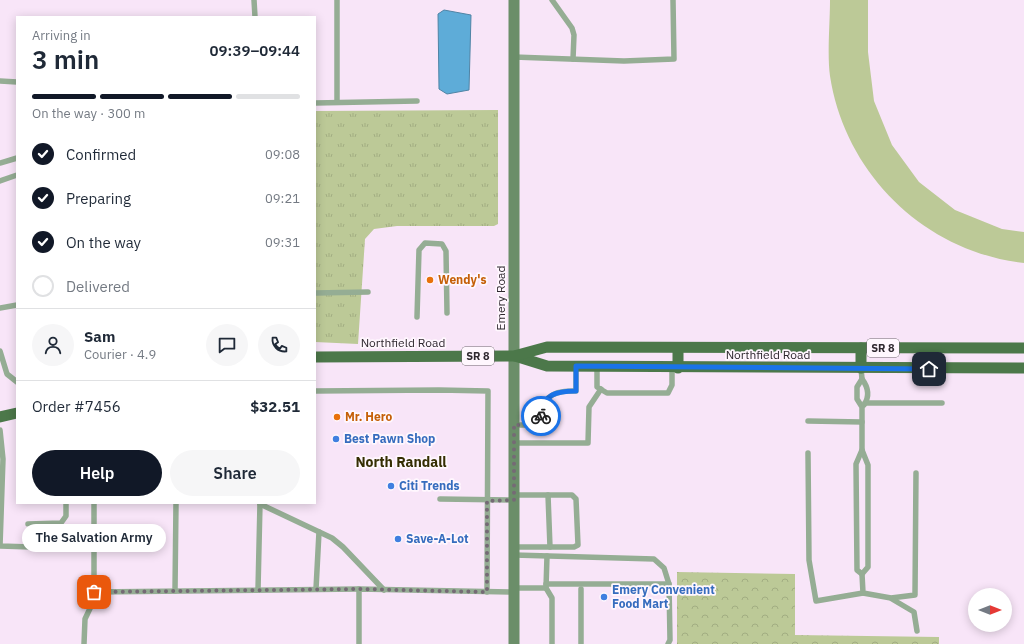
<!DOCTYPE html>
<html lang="en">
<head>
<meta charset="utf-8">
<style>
  body { margin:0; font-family:"IBM Plex Sans",sans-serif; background:#f6f6f7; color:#1f2937; height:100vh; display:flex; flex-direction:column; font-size:15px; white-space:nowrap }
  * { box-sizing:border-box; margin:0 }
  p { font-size:13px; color:#747a83 }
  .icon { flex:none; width:22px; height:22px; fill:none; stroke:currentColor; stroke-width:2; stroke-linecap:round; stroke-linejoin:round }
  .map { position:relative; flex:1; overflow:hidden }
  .sheet { position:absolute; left:16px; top:16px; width:300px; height:488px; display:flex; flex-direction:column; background:#fff; border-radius:0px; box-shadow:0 2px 10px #0003 }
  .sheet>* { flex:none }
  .needle { width:26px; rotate:90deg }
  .buttons { position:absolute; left:968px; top:588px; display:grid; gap:8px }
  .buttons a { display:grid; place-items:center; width:44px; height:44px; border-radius:50%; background:#fff; box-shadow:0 2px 10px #0003; font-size:20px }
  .pin { position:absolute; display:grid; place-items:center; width:34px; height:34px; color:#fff; margin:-17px; border-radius:8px; box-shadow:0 2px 6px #0006 }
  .courier { position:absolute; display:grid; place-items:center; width:40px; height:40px; margin:-20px; border:3px solid #1a73e8; border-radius:50%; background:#fff; color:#222; box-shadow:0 1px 5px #0007 }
  .bubble { position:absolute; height:28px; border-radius:14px; background:#fff; box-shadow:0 2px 10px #0003; font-size:13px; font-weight:600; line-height:28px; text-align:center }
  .head em { font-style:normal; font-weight:600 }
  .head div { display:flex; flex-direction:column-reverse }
  .head { display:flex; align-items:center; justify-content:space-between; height:68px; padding:0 16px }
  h1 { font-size:26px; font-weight:600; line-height:30px }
  .bar { display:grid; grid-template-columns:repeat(4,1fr); gap:6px 4px; align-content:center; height:48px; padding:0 16px }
  .bar i { height:5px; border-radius:3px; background:#e0e1e3 }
  .bar .active { background:#111827 }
  .bar p { grid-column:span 4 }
  .line { display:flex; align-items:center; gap:10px; padding:0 16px; border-top:1px solid #e0e1e3 }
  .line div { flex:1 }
  .round { display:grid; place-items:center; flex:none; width:42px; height:42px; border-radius:21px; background:#f6f6f7 }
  ol { padding:0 16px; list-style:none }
  li { display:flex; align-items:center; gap:12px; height:44px }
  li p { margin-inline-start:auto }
  li .icon { padding:4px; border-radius:50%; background:#111827; color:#fff; stroke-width:4 }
  li:last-child { color:#747a83 }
  li i { width:22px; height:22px; border:2px solid #e0e1e3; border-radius:50% }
  .primary-button { display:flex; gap:8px; margin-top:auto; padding:8px 16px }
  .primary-button a { flex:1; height:46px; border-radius:24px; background:#111827; color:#fff; font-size:16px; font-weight:600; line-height:46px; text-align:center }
  .primary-button a+a { background:#f6f6f7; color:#1f2937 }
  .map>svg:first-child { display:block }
  .grass { fill:url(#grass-tufts) }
  .forest { fill:url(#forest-crowns) }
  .garden { fill:#bcc997 }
  .water { fill:#5eacd8; stroke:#5084a5 }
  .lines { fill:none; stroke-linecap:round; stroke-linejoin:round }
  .service { stroke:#95ad94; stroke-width:5.5 }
  .secondary { stroke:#6b8e69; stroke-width:11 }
  .primary { stroke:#4c784a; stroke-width:11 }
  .done { stroke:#756a75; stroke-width:4; stroke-dasharray:0 7.2 }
  .route { stroke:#1a73e8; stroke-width:5 }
  .food-dot { fill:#e8710a; stroke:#fff7fe; stroke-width:1.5 }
  .shop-dot { fill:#3f7fe0; stroke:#fff7fe; stroke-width:1.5 }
  .labels { text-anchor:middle; stroke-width:3.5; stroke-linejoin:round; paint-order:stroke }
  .shield { fill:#fff7fe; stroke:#6d666d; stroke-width:1 }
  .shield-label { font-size:11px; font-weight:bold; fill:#2f282f }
  .food-label { font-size:12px; font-weight:bold; fill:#c56008; stroke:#fff7fe; text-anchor:start }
  .street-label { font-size:12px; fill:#2f282f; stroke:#fff7fe }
  .shop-label { font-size:12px; font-weight:bold; fill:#366cbe; stroke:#fff7fe; text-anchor:start }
  .quarter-label { font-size:14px; font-weight:bold; fill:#352e03; stroke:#fff7fe }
</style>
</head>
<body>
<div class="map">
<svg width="1024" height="644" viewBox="0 0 1024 644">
  <defs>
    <pattern id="grass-tufts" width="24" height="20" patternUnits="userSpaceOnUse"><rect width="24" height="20" fill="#bcc997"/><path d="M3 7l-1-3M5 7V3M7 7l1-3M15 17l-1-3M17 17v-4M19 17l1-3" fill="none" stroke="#a2ad82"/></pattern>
    <pattern id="forest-crowns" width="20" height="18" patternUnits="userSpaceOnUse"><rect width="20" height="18" fill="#bcc997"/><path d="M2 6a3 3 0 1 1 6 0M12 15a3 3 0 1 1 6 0" fill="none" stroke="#a2ad82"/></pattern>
  </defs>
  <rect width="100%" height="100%" fill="#f8e5f8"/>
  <!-- grass -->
  <path class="grass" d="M498,110v114l-4,2h-97l-23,3 -9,10 -7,105 -43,-2v-231z"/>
  <!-- forest -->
  <path class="forest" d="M677,572l118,2v61l144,2v7h-262z"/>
  <!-- garden -->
  <path class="garden" d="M830,0h38v52l6,49 18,44 27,37 36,28 47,19 22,3v31c-99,-11 -179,-89 -194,-187 -3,-22 0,-53 0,-76z"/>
  <!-- water -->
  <path class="water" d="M444,10l27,5 -2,75 -22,4 -8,-5 -1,-75z"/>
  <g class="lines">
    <!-- service -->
    <g class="service">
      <path d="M254,0l1,17"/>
      <path d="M337,0v102"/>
      <path d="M552,0l20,28 2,7 -1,24"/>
      <path d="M514,57l110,4 50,-2 -1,-59"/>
      <path d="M0,81l17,1"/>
      <path d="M315,103l102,-2"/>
      <path d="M0,163l17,-5"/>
      <path d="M0,181l17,-6"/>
      <path d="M315,293l53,-1"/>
      <path d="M0,308l17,-3"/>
      <path d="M417,317l2,-67 6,-7 17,1 4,7 1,62"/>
      <path d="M0,351l7,23 10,8"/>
      <path d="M597,367v20l10,6h61l4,-8v-17"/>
      <path d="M861,368l1,11 -5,8v12l5,8v43l6,15v102l-6,7 1,19 28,5 24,-3 1,-122"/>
      <path d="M862,379c6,8 8,17 2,26"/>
      <path d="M315,391l124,-1 49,1 -1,201"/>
      <path d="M865,403h77"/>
      <path d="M808,421l54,1"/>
      <path d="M514,425h27c0,-27 9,-35 35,-34v-25"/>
      <path d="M0,430l3,29 -3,87 93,3"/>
      <path d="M514,443h74l1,-36 12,-18"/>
      <path d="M862,450l-6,14 1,106 5,4"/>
      <path d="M808,453l1,107 7,41 47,-8"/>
      <path d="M514,495h58l4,4 2,46 -4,2h-60"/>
      <path d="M548,495l2,52"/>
      <path d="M440,499l74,1"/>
      <path d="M260,504l72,34 11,9 41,43"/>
      <path d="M28,524l33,-1 5,-7v-13"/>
      <path d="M514,555l140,4 10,9 5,16 1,56 -2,4"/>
      <path d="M547,556l-1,32 6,10v46"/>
      <path d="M546,584h123"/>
      <path d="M514,588h32"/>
      <path d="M316,589l3,-57"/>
      <path d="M258,590l2,-87"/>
      <path d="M175,591l1,-88"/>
      <path d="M94,592l265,-3"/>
      <path d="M892,599l22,13 3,19"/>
      <path d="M84,644l1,-25 9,-19v-97"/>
      <path d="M359,644v-55l155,3"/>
      <path d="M581,644v-55"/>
    </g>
    <!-- secondary -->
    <path class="secondary" d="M514,644v-644"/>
    <!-- primary -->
    <g class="primary">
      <path d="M678,348v20"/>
      <path d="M861,348v20"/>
      <path d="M515,356l32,10 477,2"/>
      <path d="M315,357l199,-1 33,-9 477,1"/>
      <path d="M0,417l17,-4"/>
    </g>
  </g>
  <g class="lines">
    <!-- done -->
    <path class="done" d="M94,592l265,-3 128,3v-91l27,-1v-75h27v-9"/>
    <!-- route -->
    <path class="route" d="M541,416c1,-22 16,-25 35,-25v-25l353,3"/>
  </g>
  <!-- markers -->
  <g class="food-dot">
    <circle cx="430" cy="280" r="4"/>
    <circle cx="337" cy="417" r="4"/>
  </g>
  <g class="shop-dot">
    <circle cx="336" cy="439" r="4"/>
    <circle cx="391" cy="486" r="4"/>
    <circle cx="398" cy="539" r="4"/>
    <circle cx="604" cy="597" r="4"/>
  </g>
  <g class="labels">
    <!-- shield labels -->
    <g class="shield">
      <rect x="867" y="339" width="32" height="18" rx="3"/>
      <rect x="462" y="347" width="32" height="18" rx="3"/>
    </g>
    <g class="shield-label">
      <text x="883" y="352">SR 8</text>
      <text x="478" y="360">SR 8</text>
    </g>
    <!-- food labels -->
    <g class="food-label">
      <text x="438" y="284">Wendy's</text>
      <text x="345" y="421">Mr. Hero</text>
    </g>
    <!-- street labels -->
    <g class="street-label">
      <text transform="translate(501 298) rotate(-90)" y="4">Emery Road</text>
      <text x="403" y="347">Northfield Road</text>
      <text x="768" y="359">Northfield Road</text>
    </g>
    <!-- shop labels -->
    <g class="shop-label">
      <text x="344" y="443">Best Pawn Shop</text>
      <text x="399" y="490">Citi Trends</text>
      <text x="406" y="543">Save-A-Lot</text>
      <text x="612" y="594">Emery Convenient<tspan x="612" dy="14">Food Mart</tspan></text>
    </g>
    <!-- quarter labels -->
    <g class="quarter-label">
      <text x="401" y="467">North Randall</text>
    </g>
  </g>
</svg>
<div class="buttons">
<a><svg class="needle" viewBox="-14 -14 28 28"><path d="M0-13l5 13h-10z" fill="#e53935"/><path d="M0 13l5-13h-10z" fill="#747a83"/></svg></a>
</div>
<div class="pin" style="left:94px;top:592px;background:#ea580c"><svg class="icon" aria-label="bag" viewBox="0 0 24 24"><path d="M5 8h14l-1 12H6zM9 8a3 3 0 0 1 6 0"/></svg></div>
<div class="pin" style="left:929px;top:369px;background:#1f2937"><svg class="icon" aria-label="home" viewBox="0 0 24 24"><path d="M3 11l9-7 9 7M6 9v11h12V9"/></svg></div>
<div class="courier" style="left:541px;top:416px"><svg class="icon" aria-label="bike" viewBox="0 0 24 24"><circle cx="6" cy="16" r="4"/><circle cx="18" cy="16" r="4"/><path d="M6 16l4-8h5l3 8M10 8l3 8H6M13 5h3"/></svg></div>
<div class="bubble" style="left:22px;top:524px;width:144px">The Salvation Army</div>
<section class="sheet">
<div class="head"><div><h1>3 min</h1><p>Arriving in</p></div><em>09:39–09:44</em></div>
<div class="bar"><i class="active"></i><i class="active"></i><i class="active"></i><i></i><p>On the way · 300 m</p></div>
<ol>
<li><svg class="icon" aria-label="check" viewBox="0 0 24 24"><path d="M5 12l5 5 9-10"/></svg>Confirmed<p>09:08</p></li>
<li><svg class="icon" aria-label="check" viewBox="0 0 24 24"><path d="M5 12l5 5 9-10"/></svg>Preparing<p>09:21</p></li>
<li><svg class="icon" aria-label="check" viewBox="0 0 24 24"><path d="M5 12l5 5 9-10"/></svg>On the way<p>09:31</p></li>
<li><i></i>Delivered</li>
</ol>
<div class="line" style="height:72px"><a class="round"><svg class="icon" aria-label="person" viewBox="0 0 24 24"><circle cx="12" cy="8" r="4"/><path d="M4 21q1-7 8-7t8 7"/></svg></a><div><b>Sam</b><p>Courier · 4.9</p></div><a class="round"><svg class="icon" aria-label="chat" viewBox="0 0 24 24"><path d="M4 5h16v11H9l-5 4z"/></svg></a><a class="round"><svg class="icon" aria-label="phone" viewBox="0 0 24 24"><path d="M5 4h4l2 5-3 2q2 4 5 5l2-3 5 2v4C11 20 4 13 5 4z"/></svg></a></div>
<div class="line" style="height:52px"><div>Order #7456</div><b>$32.51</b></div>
<div class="primary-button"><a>Help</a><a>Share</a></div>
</section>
</div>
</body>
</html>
